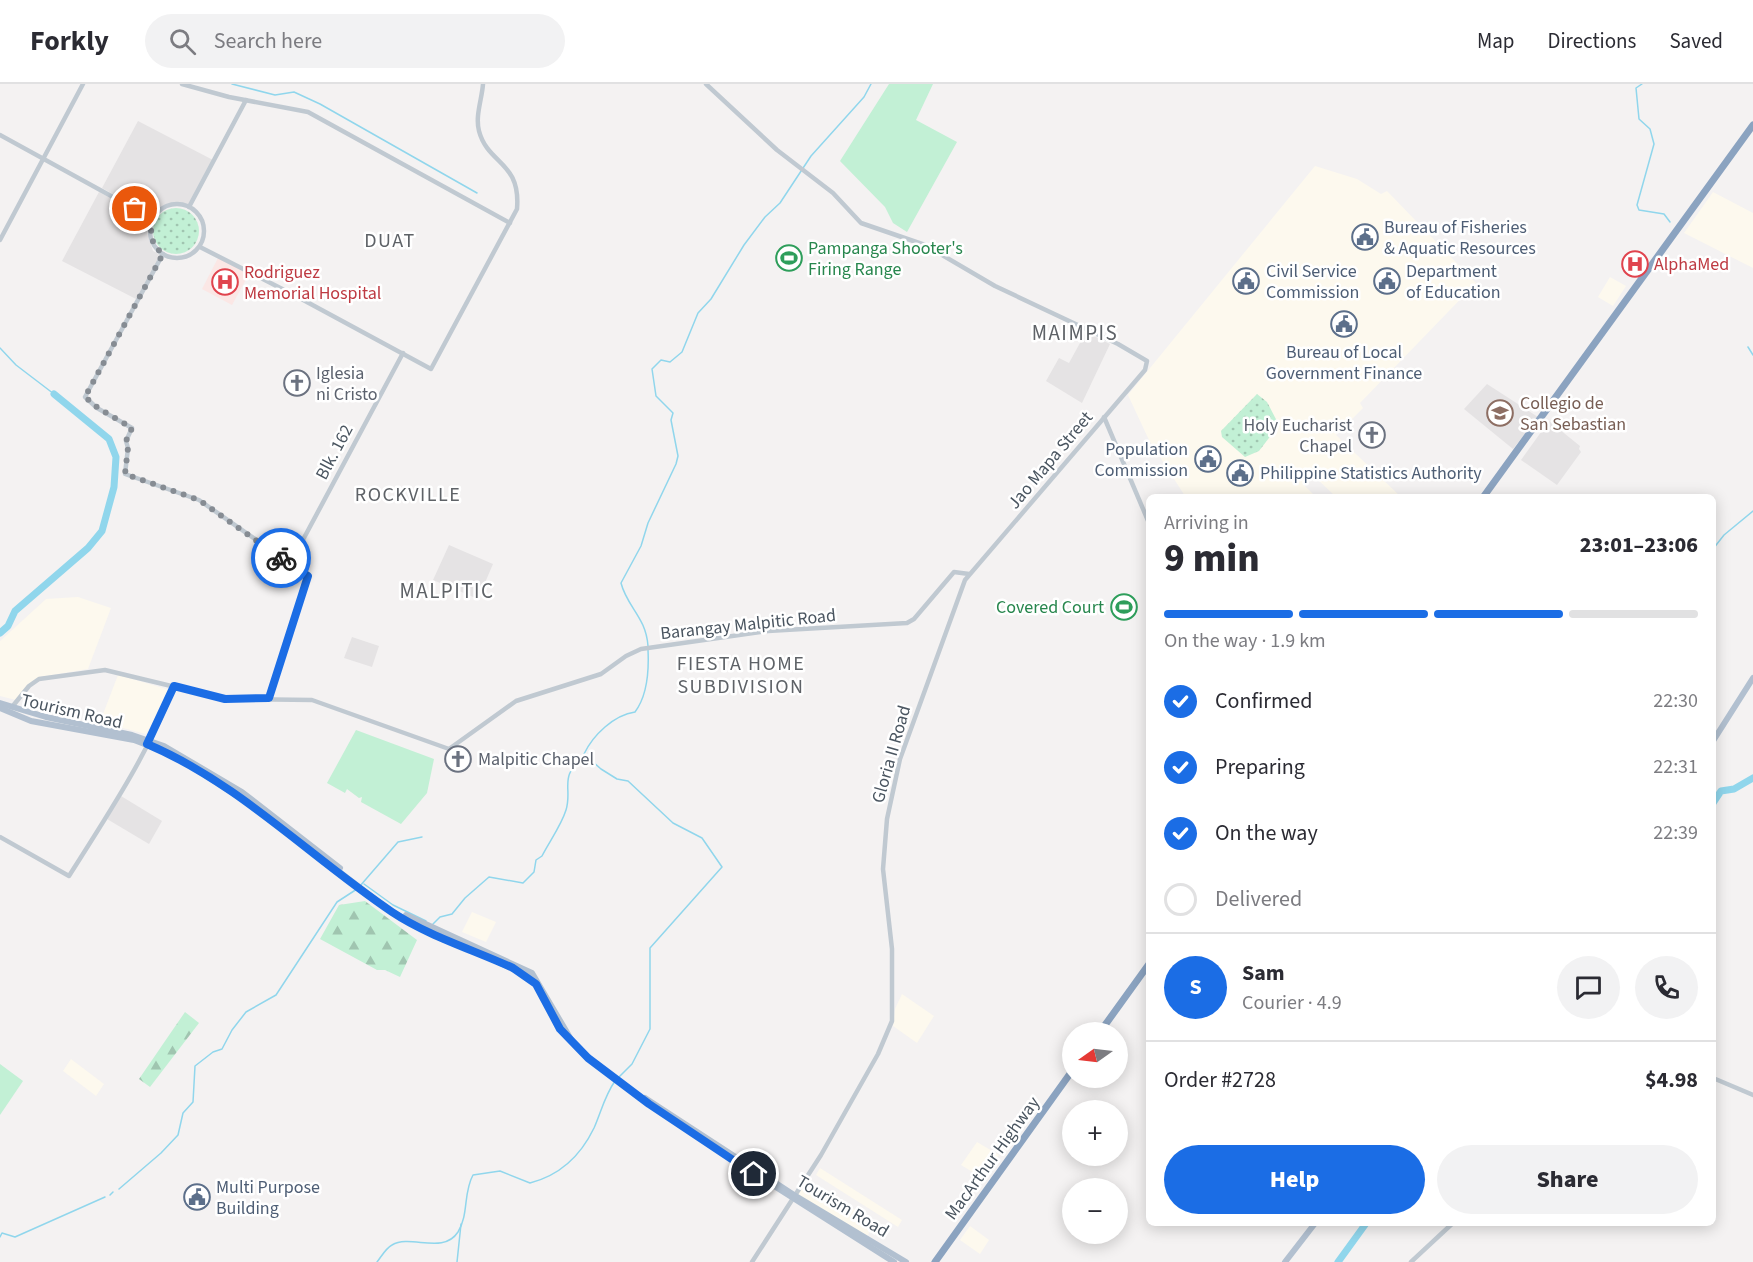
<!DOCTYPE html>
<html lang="en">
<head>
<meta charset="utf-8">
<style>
  body { margin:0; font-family:"Source Sans 3",sans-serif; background:#f2f2f3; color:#2b2b33; height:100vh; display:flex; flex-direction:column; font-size:22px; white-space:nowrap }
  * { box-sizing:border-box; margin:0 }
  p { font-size:20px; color:#7c7c81 }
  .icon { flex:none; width:33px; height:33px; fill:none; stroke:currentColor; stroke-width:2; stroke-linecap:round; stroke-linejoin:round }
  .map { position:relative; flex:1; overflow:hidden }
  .panel { position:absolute; left:1146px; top:410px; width:570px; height:732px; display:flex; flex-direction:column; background:#fff; border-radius:9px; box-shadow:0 3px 15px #0003 }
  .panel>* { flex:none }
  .needle { width:39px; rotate:256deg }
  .tools { position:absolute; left:1062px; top:938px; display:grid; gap:12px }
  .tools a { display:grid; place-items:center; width:66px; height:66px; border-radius:50%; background:#fff; box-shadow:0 3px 15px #0003; font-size:30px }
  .pin { position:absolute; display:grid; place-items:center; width:51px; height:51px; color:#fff; margin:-26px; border:3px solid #fff; border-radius:50%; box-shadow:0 2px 6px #0007 }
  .courier { position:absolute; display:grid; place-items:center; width:60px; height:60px; margin:-30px; border:4px solid #1b6de5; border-radius:50%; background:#fff; color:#222; box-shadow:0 2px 8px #0007 }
  .summary em { font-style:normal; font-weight:800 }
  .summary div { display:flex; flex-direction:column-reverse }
  .summary { display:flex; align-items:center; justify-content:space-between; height:102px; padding:0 18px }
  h1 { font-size:39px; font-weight:800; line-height:45px }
  .bar { display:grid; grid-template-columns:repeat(4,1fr); gap:9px 6px; align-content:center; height:72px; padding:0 18px }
  .bar i { height:8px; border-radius:4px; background:#e1e1e2 }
  .bar .current { background:#1b6de5 }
  .bar p { grid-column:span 4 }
  .line { display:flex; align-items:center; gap:15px; padding:0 18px; border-top:2px solid #e1e1e2 }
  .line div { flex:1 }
  .round { display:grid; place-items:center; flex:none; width:63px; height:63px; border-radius:32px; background:#f2f2f3 }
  ol { padding:0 18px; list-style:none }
  li { display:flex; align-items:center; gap:18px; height:66px }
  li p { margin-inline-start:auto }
  li .icon { padding:6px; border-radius:50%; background:#1b6de5; color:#fff; stroke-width:4 }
  li:last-child { color:#7c7c81 }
  li i { width:33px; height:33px; border:3px solid #e1e1e2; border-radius:50% }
  .cta { display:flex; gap:12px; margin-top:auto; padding:12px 18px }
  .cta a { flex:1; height:69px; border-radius:36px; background:#1b6de5; color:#fff; font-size:24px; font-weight:800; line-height:69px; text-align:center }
  .cta a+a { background:#f2f2f3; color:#2b2b33 }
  header { display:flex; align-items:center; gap:36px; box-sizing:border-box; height:84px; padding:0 30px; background:#fff; border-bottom:2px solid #e1e1e2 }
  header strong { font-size:28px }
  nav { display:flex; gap:33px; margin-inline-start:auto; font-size:21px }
  .search { width:420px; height:54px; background:#f2f2f3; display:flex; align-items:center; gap:15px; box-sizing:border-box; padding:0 21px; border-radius:33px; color:#7c7c81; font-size:22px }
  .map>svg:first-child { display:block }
  .commercial { fill:#fdf9ee }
  .education { fill:#e5e3e4 }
  .medical { fill:#fbe7e5 }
  .grass { fill:#c2f0d5 }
  .forest { fill:url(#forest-firs) }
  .park { fill:url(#park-dots) }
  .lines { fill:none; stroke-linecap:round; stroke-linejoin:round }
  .stream { stroke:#90d6ec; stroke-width:1.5 }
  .river { stroke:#90d6ec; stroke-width:7 }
  .minor { stroke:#c0c9d1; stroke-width:4.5 }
  .major { stroke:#b2c0d0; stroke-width:6 }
  .highway { stroke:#8ba3c0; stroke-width:7 }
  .done { stroke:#868c93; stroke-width:6; stroke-dasharray:0 10.8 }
  .route { stroke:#1b6de5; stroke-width:8 }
  .labels { text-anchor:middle; stroke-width:5; stroke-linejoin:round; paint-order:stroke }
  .service-label { font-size:18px; fill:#4e5e75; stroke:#fff; text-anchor:start }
  .leisure-label { font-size:18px; fill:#27864d; stroke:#fff; text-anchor:start }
  .health-label { font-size:18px; fill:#be3a42; stroke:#fff; text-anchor:start }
  .worship-label { font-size:18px; fill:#5b616d; stroke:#fff; text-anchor:start }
  .education-label { font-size:18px; fill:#785e54; stroke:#fff; text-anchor:start }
  .street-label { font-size:18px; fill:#4a5560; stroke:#fff }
  .neighbourhood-label { font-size:20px; letter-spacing:1.5px; fill:#5e6267; stroke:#fff }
  .quarter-label { font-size:21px; letter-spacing:1.5px; fill:#5e6267; stroke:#fff }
</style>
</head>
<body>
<header>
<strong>Forkly</strong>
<div class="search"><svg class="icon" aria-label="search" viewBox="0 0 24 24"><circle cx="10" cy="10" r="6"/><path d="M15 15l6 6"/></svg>Search here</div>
<nav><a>Map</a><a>Directions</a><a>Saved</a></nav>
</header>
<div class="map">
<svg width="1753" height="1178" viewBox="0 0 1753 1178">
  <defs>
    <pattern id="forest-firs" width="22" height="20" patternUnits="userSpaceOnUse" patternTransform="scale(1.5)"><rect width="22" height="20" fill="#c2f0d5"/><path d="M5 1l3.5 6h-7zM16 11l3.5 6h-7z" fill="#a0c5b0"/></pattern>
    <pattern id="park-dots" width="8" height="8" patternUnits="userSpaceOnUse" patternTransform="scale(1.5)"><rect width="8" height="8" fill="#c2f0d5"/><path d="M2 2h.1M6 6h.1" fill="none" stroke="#a0c5b0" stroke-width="1.8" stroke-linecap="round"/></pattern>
  </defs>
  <rect width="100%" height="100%" fill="#f4f2f2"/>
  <!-- commercial -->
  <g class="commercial">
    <path d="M1315,82l42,13 24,15 6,-3 89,92 -116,120 3,5 -27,27 64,61h-65l-21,-20 -10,9 11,11h-130l-36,-56 -21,-45z"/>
    <path d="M1713,108l40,21v55l-69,-35z"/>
    <path d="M1610,193l16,9 -13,20 -15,-9z"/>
    <path d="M78,513l33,11 -23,61 -48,8 -24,23 -16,-4v-55l46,-42z"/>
    <path d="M118,591l52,15 -24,44 -46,-12z"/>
    <path d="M472,828l24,10 -10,20 -24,-10z"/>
    <path d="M902,910l32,22 -17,27 -24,-17 2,-17z"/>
    <path d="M71,975l33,25 -8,12 -33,-25z"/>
    <path d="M977,1058l22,13 -15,24 -23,-14z"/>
    <path d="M820,1084l82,52 -4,7 -82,-52z"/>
    <path d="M803,1096l72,41 -10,20 -72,-44z"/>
    <path d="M970,1142l19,14 -9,14 -20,-14z"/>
  </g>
  <!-- education -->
  <g class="education">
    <path d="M138,37l75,39 -24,44 -17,-1 -16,5 -5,7 -49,-27z"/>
    <path d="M99,108l51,27 -4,11 7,21 8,4 -25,44 -74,-38z"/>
    <path d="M1086,248l24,12 -28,59 -36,-22 13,-23 10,5z"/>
    <path d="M1487,300l51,33 -25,32 -49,-40z"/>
    <path d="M1549,337l31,25 -1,3 2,3 -24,33 -36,-25z"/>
    <path d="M449,461l44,19 -15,35 -45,-19z"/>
    <path d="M352,553l27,9 -7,21 -28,-9z"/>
    <path d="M121,712l41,25 -13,23 -42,-25z"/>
  </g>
  <!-- medical -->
  <path class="medical" d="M218,174l31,16 -17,31 -30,-16z"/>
  <!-- grass -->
  <g class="grass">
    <path d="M889,0h44l-17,36 41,22 -50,90 -14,-9 -8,-16 -45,-46z"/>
    <path d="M356,646l78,29 -7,34 -26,31 -40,-22 1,-5 -3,1 -12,-9 -2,4 -18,-10z"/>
    <path d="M0,980l23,17 -23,34z"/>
  </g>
  <!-- forest -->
  <g class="forest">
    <path d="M365,817l52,39 -17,37 -15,-7h-8l-57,-31 19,-34z"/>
    <path d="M185,928l14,11 -49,64 -11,-8z"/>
  </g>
  <!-- park -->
  <g class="park">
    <circle cx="176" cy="147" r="23"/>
    <path d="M1257,310l10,8 12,23 -20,26 -14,6 -23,-20 -1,-6z"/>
  </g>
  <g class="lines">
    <!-- stream -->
    <g class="stream">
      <path d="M232,0l43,11 19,-3 26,12 157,89"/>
      <path d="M1642,0l-6,4 3,31 11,10 4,15 -17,61 2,5 25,4 6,8"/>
      <path d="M1748,263l5,8"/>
      <path d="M0,264l16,17 38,29"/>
      <path d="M1713,465l11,-14 29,-24"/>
      <path d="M648,562c-2,-29 -21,-39 -27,-63l20,-37 7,-23 28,-59 2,-8 -7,-36 2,-7 -17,-17 -4,-27 9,-9 9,2 12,-10 16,-39 13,-14 33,-54 21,-28 15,-14 31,-47 53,-59 7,-13"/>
      <path d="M364,800l29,21 33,16"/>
      <path d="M360,802l38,-44 24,-5"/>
      <path d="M433,840l7,-7 12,-3 13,-16 24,-21 34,6 11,-11 2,-12 6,-4c7,-14 19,-30 24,-46 7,-22 -9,-35 20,-53"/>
      <path d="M619,993l13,-13 18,-35v-81l72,-81 -20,-29 -29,-15 -45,-42 -11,-2 -16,-10 -17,-15c9,-19 30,-39 51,-42 12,-16 14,-42 13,-62"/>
      <path d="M119,1105l42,-36 17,-18 5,-22 10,-11 2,-36 18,-14 9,-3 10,-19 14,-18 30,-17 61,-93 20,-13"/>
      <path d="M110,1111l3,-3"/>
      <path d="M0,1153l2,-4 13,4 90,-40"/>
      <path d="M377,1178c4,-5 9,-14 15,-17 19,-11 51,10 66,-13 11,-18 5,-39 15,-57l27,-4 30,12c31,-8 51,-28 64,-55 7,-16 11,-33 21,-47"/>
      <path d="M457,1178l4,-38"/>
    </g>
    <!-- river -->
    <g class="river">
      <path d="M0,549l8,-7 7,-15 73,-63 14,-17 12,-44 2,-30 -7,-18 -55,-45"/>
      <path d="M1713,719l8,-12 13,-2 19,-11"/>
      <path d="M1338,1178l29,-40"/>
    </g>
    <!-- minor -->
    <g class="minor">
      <path d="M182,0l47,13 79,15 202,111"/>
      <path d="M706,0l71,66 56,43 28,30 64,22 70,41 123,58 29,17 -2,9 -180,210 -65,179 -13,60 -4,50 9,80v72l-14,33 -57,101 -69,107"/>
      <path d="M0,51l153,84"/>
      <circle cx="177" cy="147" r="27"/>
      <path d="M189,123l57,-107"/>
      <path d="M0,156l83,-156"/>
      <path d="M200,163l94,48 137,74 86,-160c4,-48 -29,-44 -38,-78 -4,-15 3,-32 4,-47"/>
      <path d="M163,170l-78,143 12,11 35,20 -6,13 2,7 -3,26 74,26 109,76 -39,122"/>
      <path d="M1104,333l45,106"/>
      <path d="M290,480l113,-211"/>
      <path d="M12,623l17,-21 10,-7 66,-9 120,29 87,1 137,49 67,-48 85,-27 25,-18 15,-7 127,-18 139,-8 7,-4 40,-47 15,2"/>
      <path d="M0,753l69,39c38,-60 80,-123 105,-190"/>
      <path d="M1713,994l40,17"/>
      <path d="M1411,1178l43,-40"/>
    </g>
    <!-- major -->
    <g class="major">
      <path d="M0,619l46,14 86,18 32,11 78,46 98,76"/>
      <path d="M0,624l31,13 103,19 26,10 28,14 65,42 140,107 133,62 10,9 29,51 23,23 61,46 67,45 178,113"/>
      <path d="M1713,657l40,-63"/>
      <path d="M406,831l126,58 40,68"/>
      <path d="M645,1014l149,97 112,67"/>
      <path d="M1285,1178l31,-40"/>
    </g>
    <!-- highway -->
    <g class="highway">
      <path d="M1484,412l269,-371"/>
      <path d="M1100,948l49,-68"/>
      <path d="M935,1178l137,-191"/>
    </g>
  </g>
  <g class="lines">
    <!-- done -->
    <path class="done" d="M135,125l18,10c-4,15 -2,25 10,35l-78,143 13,11 34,20 -6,13 2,7 -3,26 74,26 82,58"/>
    <!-- route -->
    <path class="route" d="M281,474l27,18 -39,122 -44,1 -51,-13 -27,58c92,39 163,113 245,168 36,24 82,38 121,56l23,16 24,45 28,29 61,46 105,70"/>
  </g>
  <!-- icons -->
  <defs>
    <g id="civic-ring" transform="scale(1.35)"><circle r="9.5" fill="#fff" stroke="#5c6f8a" stroke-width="1.5"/><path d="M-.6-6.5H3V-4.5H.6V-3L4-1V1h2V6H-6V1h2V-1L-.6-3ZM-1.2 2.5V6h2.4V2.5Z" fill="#5c6f8a"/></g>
    <g id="stadium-ring" transform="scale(1.35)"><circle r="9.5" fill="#fff" stroke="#2e9e5b" stroke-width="1.5"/><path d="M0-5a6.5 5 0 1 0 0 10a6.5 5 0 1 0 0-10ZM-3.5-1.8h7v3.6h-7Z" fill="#2e9e5b"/></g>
    <g id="hospital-ring" transform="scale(1.35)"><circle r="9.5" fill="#fff" stroke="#e0444e" stroke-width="1.5"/><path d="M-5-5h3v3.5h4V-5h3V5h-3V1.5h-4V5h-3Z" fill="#e0444e"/></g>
    <g id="church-ring" transform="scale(1.35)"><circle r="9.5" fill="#fff" stroke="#6b7280" stroke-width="1.5"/><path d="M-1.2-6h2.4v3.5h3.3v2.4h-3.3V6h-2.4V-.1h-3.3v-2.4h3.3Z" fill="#6b7280"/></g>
    <g id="university-ring" transform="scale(1.35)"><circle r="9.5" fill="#fff" stroke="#8d6e63" stroke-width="1.5"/><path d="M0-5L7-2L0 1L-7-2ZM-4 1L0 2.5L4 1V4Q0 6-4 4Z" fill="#8d6e63"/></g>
  </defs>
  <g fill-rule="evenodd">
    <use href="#civic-ring" x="1365" y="153"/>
    <use href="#stadium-ring" x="789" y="174"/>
    <use href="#hospital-ring" x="1635" y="180"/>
    <use href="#civic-ring" x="1246" y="197"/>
    <use href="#civic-ring" x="1387" y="197"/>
    <use href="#hospital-ring" x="225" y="198"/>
    <use href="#civic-ring" x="1344" y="240"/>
    <use href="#church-ring" x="297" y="299"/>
    <use href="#university-ring" x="1500" y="329"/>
    <use href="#church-ring" x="1372" y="351"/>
    <use href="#civic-ring" x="1208" y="375"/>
    <use href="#civic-ring" x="1240" y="389"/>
    <use href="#stadium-ring" x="1124" y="523"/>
    <use href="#church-ring" x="458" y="675"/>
    <use href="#civic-ring" x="197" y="1113"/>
  </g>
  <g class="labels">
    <!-- service labels -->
    <g class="service-label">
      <text x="1384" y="149">Bureau of Fisheries<tspan x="1384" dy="21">&amp; Aquatic Resources</tspan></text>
      <text x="1266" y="193">Civil Service<tspan x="1266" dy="21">Commission</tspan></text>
      <text x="1406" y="193">Department<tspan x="1406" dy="21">of Education</tspan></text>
      <text x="1344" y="274" text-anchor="middle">Bureau of Local<tspan x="1344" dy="21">Government Finance</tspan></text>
      <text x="1188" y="371" text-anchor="end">Population<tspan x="1188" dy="21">Commission</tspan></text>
      <text x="1260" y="395">Philippine Statistics Authority</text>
      <text x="216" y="1109">Multi Purpose<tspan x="216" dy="21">Building</tspan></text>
    </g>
    <!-- leisure labels -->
    <g class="leisure-label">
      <text x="808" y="170">Pampanga Shooter's<tspan x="808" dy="21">Firing Range</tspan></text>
      <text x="1104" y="529" text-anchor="end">Covered Court</text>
    </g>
    <!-- health labels -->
    <g class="health-label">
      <text x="1654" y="186">AlphaMed</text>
      <text x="244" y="194">Rodriguez<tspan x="244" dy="21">Memorial Hospital</tspan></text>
    </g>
    <!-- worship labels -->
    <g class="worship-label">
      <text x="316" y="295">Iglesia<tspan x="316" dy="21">ni Cristo</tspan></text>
      <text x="1352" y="347" text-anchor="end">Holy Eucharist<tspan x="1352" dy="21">Chapel</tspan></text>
      <text x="478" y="681">Malpitic Chapel</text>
    </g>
    <!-- education labels -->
    <g class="education-label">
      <text x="1520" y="325">Collegio de<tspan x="1520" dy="21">San Sebastian</tspan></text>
    </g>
    <!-- street labels -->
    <g class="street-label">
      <text transform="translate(334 368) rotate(-62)" y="6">Blk. 162</text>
      <text transform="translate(1050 376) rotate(-50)" y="6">Jao Mapa Street</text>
      <text transform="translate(748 540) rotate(-6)" y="6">Barangay Malpitic Road</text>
      <text transform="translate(72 627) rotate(13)" y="6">Tourism Road</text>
      <text transform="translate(891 670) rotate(-74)" y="6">Gloria II Road</text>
      <text transform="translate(992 1074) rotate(-54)" y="6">MacArthur Highway</text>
      <text transform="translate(843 1122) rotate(31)" y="6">Tourism Road</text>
    </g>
    <!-- neighbourhood labels -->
    <g class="neighbourhood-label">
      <text x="390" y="163">DUAT</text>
      <text x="408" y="417">ROCKVILLE</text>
      <text x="741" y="586">FIESTA HOME<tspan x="741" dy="23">SUBDIVISION</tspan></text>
    </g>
    <!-- quarter labels -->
    <g class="quarter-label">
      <text x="1075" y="256">MAIMPIS</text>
      <text x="447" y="514">MALPITIC</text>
    </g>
  </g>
</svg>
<div class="tools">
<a><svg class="needle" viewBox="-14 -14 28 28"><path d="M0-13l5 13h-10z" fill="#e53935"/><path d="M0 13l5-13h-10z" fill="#7c7c81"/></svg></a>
<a>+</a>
<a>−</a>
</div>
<div class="pin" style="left:135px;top:125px;background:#ea580c"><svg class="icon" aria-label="bag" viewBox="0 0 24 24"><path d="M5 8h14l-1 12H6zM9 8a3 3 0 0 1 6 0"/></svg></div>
<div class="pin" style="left:754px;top:1090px;background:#1f2937"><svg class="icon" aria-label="home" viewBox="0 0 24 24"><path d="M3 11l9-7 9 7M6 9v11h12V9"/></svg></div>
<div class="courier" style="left:281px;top:474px"><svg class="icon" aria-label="bike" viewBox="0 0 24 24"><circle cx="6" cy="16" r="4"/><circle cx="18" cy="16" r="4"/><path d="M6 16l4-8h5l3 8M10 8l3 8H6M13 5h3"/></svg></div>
<section class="panel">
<div class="summary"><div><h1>9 min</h1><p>Arriving in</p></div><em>23:01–23:06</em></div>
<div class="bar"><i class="current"></i><i class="current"></i><i class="current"></i><i></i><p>On the way · 1.9 km</p></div>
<ol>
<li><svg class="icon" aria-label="check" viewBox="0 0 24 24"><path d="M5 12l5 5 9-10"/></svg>Confirmed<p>22:30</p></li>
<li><svg class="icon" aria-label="check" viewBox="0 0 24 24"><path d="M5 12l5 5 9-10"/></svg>Preparing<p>22:31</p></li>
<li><svg class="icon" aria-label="check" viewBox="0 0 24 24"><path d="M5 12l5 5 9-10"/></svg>On the way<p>22:39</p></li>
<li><i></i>Delivered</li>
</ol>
<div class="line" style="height:108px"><b class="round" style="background:#1b6de5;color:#fff">S</b><div><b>Sam</b><p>Courier · 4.9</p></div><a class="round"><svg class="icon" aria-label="chat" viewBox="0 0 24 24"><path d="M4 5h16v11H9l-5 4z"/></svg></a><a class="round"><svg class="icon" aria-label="phone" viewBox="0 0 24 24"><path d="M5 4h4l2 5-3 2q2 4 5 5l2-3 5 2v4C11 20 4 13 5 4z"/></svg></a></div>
<div class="line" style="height:78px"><div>Order #2728</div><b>$4.98</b></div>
<div class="cta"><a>Help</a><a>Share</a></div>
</section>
</div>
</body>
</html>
